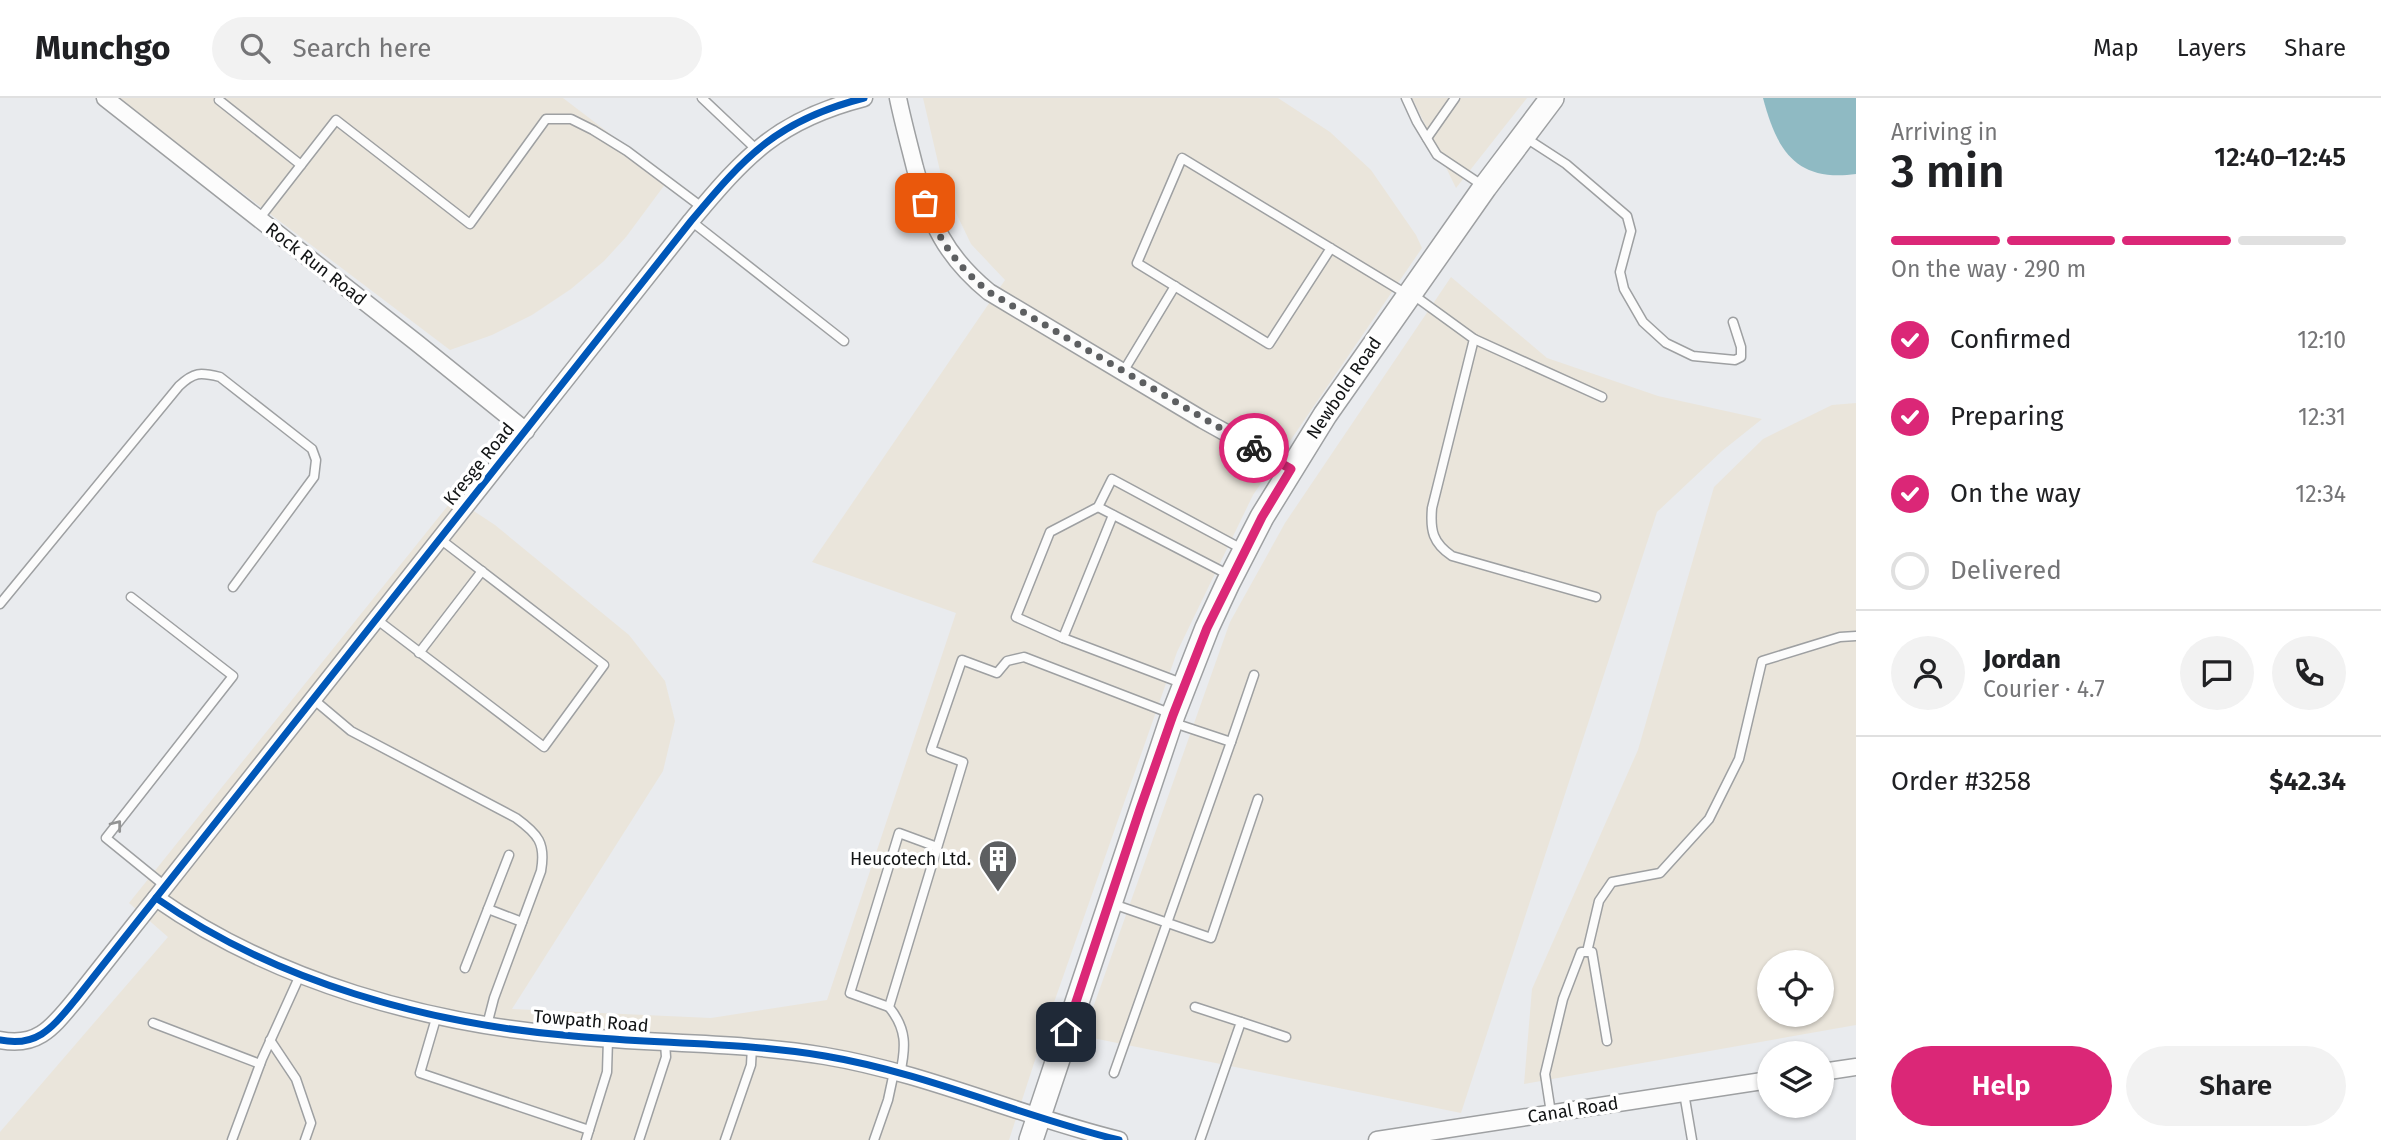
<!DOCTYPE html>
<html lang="en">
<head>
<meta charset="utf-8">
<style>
  body { margin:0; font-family:"Fira Sans",sans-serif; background:#f2f2f2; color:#202124; height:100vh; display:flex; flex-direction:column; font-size:26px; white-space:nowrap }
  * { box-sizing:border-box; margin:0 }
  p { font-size:23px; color:#757577 }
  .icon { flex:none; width:38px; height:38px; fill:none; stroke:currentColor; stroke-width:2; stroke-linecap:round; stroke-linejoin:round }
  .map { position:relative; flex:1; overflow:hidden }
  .drawer { display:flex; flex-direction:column; background:#fff; width:525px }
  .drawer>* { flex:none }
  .buttons { position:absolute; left:1757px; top:852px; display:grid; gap:14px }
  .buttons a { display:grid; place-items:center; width:77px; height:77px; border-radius:50%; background:#fff; box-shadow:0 2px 5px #0004; font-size:35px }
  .pin { position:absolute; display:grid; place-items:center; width:60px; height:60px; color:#fff; margin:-30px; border-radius:14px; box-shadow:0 4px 10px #0006 }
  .courier { position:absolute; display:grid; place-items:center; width:70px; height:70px; margin:-35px; border:5px solid #db2777; border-radius:50%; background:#fff; color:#222; box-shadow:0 2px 9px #0007 }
  .headline em { font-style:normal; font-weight:600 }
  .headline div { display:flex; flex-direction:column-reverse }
  .headline { display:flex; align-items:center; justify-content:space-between; height:119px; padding:0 35px }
  h1 { font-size:46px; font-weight:600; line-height:52px }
  .bar { display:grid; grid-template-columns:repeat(4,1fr); gap:10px 7px; align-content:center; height:84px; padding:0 35px }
  .bar i { height:9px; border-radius:5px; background:#e0e0e0 }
  .bar .active { background:#db2777 }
  .bar p { grid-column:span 4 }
  .line { display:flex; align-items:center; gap:18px; padding:0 35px; border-top:2px solid #e0e0e0 }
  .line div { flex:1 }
  .round { display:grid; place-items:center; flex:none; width:74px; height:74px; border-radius:37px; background:#f2f2f2 }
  ol { padding:0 35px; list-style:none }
  li { display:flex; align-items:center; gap:21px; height:77px }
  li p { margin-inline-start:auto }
  li .icon { padding:7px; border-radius:50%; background:#db2777; color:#fff; stroke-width:4 }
  li:last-child { color:#757577 }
  li i { width:38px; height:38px; border:4px solid #e0e0e0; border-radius:50% }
  .cta { display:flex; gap:14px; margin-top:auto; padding:14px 35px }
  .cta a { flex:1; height:80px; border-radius:42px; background:#db2777; color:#fff; font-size:28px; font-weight:600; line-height:80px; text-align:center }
  .cta a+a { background:#f2f2f2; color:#202124 }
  header { display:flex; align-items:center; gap:42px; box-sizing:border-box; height:98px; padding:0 35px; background:#fff; border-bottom:2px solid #e0e0e0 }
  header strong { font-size:33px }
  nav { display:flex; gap:38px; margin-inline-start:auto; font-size:24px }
  .search { width:490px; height:63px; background:#f2f2f2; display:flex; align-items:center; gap:18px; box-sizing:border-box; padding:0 24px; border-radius:38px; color:#757577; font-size:26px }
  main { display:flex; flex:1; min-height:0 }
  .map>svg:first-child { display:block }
  .industrial { fill:#eae5db; fill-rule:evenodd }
  .water { fill:#8fbac3 }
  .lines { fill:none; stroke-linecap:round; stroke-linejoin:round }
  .lane-casing { stroke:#9ea0a2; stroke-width:11 }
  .street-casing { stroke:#9ea0a2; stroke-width:19 }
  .secondary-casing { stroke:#9ea0a2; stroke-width:26 }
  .lane { stroke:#fcfcfc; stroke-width:8 }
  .street { stroke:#fcfcfc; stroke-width:16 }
  .secondary { stroke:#fcfcfc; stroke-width:23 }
  .cycleway-casing { stroke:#fff; stroke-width:11 }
  .cycleway { stroke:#0057b8; stroke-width:7 }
  .oneway { stroke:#939494 }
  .done { stroke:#5d5f61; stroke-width:7; stroke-dasharray:0 12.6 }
  .route { stroke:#db2777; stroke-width:9 }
  .labels { text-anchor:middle; stroke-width:7; stroke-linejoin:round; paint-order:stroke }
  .street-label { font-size:18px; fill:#121415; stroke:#fff }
  .poi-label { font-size:18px; fill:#121415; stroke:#fff; text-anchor:end }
</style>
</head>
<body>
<header>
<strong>Munchgo</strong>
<div class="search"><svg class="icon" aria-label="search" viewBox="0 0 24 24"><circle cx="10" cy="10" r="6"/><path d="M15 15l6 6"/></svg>Search here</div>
<nav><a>Map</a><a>Layers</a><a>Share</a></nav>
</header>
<main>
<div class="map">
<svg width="1856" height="1042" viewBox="0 0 1856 1042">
  <rect width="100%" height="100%" fill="#e9ebee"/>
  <!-- industrial -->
  <g class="industrial">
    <path d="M117,0h446l106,81 -43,58 -22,24 -33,28 -39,26 -40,20 -42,15z"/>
    <path d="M923,0h355l52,34 41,38 45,65 6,13 -169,247 -76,157 -126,359 -42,129h-1009v-8l168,-195 -39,-34 325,-405 41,27 134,110 36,46 10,40 -12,50 -151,238 199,9 116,-18 129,-387 -144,-51 193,-282 -34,-36 -27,-56z"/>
    <path d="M1412,0h115l-71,90z"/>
    <path d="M1451,179l96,81 111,38 104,23 -40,32 -65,61 -196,601 -378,-77 147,-414 55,-99z"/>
    <path d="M1856,305v622l-332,59 8,-95 106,-239 76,-263 49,-48 69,-34zM1769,864h53v53h-53z"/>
  </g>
  <!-- water -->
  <path class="water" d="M1763,0h93v76c-60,8 -79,-23 -93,-76z"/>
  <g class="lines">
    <!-- lane casing -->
    <g class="lane-casing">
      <g id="lane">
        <path d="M702,0l55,52"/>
        <path d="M1406,0l11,24 20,33 45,30"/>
        <path d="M219,2l82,65"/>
        <path d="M1427,40l28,-40"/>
        <path d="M1526,40l40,26 61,52 4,15 -11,41 4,17 19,33 23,21 27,13 42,4 6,-3v-10l-8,-25"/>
        <path d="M259,121l77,-99 134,104 76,-105h25l22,11 34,21 76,57"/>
        <path d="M691,123l153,120"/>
        <path d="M1331,150l-62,96 -132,-81 45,-105 226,137"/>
        <path d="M1412,196l62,45 -42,169c-2,23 1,35 20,48l144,41"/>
        <path d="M1474,241l128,58"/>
        <path d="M1123,274l52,-86"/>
        <path d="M1098,409l131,68"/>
        <path d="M131,499l102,79 -127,162 59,48"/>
        <path d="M0,506l179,-218c15,-14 21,-14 41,-9l92,72 4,11 -2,17 -81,110"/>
        <path d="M376,521l168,128 60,-82 -164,-126"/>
        <path d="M1063,540l50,-123"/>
        <path d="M419,555l63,-82"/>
        <path d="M1184,586l-121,-46 -47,-21 34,-85 48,-25 14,-28 130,70"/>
        <path d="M313,601l38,32 165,87c22,16 30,25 25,53l-47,127 -7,27"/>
        <path d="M1231,644l23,-67"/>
        <path d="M1113,806l98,34 47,-139"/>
        <path d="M488,811l34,13"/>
        <path d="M1587,854l12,-51 13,-19 48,-9 49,-54 30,-60 23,-98 78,-24 16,-1"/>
        <path d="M465,870l44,-113"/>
        <path d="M889,909l-39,-14 49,-160 38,14"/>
        <path d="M1195,909l46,15 -41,118"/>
        <path d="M437,917l-17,58 169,57 -3,10"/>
        <path d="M1241,924l45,15"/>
        <path d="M153,925l107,41"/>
        <path d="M270,942l26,39 15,44 -6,17"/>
        <path d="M1114,975l117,-331 -60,-20"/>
        <path d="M900,976c6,-27 7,-45 -11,-67l74,-245 -32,-12 31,-90 35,13 10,-12 17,-4 148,57"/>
        <path d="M1684,995l8,47"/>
        <path d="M1551,1015l-6,-39 18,-75 18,-47h11l15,89"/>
        <path d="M589,1032l18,-58 1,-33"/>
        <path d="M232,1042l30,-81 39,-86"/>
        <path d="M639,1042l27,-83 -1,-14"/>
        <path d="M725,1042l26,-75 1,-18"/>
        <path d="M874,1042l14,-40 6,-28"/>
      </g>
    </g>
    <!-- street casing -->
    <g class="street-casing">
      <g id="street">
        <path d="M105,0l312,245 109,88"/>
        <path d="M898,0c5,24 11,46 17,70 15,54 30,88 74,124l214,128 88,49"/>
        <path d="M156,800c120,84 272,126 417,138 84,8 168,6 252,20 101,17 195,60 294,84"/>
        <path d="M0,942c39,8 54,-15 76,-41l615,-778c55,-66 87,-101 173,-123"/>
        <path d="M1822,974l34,-5"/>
        <path d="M1377,1042l392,-60"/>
      </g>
    </g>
    <!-- secondary casing -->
    <g class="secondary-casing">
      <path id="secondary" d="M1031,1042l142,-425 34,-87 21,-45 34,-66 63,-102 160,-228 67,-89"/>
    </g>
    <!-- lane -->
    <use href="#lane" class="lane"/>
    <!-- street -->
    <use href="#street" class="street"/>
    <!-- secondary -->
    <use href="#secondary" class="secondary"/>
    <!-- cycleway casing -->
    <g class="cycleway-casing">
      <g id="cycleway">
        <path d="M156,800c120,84 272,126 417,138 84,8 168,6 252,20 101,17 195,60 294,84"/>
        <path d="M0,942c39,8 54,-15 76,-41l615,-778c55,-66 87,-101 173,-123"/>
      </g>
    </g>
    <!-- cycleway -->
    <use href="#cycleway" class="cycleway"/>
  </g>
  <!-- one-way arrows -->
  <defs><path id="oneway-chevron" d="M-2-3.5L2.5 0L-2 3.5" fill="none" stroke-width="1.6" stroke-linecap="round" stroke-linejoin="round" transform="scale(1.75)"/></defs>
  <use class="oneway" href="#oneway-chevron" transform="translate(117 727) rotate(-52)"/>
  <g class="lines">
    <!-- done -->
    <path class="done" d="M925,105c13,37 33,64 64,89l265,156"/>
    <!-- route -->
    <path class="route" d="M1066,934l74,-223 33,-94 34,-87 55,-111 29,-48 -37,-21"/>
  </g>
  <!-- icons -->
  <defs>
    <g id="building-pin" transform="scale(2.0125)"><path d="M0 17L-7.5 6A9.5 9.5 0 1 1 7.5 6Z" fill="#5d5f61" stroke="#fff"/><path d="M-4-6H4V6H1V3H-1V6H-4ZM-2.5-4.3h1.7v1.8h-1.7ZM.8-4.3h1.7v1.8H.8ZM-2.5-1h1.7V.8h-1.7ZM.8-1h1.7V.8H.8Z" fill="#fff"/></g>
  </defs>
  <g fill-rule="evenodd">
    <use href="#building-pin" x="998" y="761"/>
  </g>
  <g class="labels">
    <!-- street labels -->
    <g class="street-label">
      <text transform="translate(316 166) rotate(38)" y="6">Rock Run Road</text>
      <text transform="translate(1344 290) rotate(-56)" y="6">Newbold Road</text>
      <text transform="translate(479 366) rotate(-51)" y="6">Kresge Road</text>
      <text transform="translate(591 923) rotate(5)" y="6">Towpath Road</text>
      <text transform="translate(1573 1012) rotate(-9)" y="6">Canal Road</text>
    </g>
    <!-- poi labels -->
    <g class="poi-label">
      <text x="971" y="767">Heucotech Ltd.</text>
    </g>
  </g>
</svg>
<div class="buttons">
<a><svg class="icon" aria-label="locate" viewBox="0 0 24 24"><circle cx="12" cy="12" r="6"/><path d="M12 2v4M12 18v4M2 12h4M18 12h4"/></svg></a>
<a><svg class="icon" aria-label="layers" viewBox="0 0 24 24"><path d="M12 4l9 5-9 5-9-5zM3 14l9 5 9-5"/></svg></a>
</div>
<div class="pin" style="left:925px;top:105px;background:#ea580c"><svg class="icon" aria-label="bag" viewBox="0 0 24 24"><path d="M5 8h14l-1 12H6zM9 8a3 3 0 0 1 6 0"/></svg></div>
<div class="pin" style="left:1066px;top:934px;background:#1f2937"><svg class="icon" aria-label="home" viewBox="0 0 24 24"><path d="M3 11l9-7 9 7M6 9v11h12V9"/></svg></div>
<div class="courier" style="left:1254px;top:350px"><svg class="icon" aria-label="bike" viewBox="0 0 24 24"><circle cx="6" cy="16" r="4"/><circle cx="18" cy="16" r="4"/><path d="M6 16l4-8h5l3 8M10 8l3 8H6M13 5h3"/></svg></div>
</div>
<section class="drawer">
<div class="headline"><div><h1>3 min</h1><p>Arriving in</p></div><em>12:40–12:45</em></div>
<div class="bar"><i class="active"></i><i class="active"></i><i class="active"></i><i></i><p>On the way · 290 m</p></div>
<ol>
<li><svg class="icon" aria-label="check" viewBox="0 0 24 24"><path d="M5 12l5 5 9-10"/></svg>Confirmed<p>12:10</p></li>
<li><svg class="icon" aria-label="check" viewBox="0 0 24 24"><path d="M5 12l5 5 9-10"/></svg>Preparing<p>12:31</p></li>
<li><svg class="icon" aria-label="check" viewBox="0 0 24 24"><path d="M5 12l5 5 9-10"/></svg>On the way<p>12:34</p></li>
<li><i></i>Delivered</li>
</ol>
<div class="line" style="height:126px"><a class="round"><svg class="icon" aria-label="person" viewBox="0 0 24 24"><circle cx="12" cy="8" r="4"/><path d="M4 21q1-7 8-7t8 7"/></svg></a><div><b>Jordan</b><p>Courier · 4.7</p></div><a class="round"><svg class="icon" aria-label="chat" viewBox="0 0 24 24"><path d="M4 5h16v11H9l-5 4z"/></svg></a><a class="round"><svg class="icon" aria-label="phone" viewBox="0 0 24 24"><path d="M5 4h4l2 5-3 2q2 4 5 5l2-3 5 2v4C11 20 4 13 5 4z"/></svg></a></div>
<div class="line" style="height:91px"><div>Order #3258</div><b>$42.34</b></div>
<div class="cta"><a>Help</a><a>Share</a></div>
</section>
</main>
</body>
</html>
